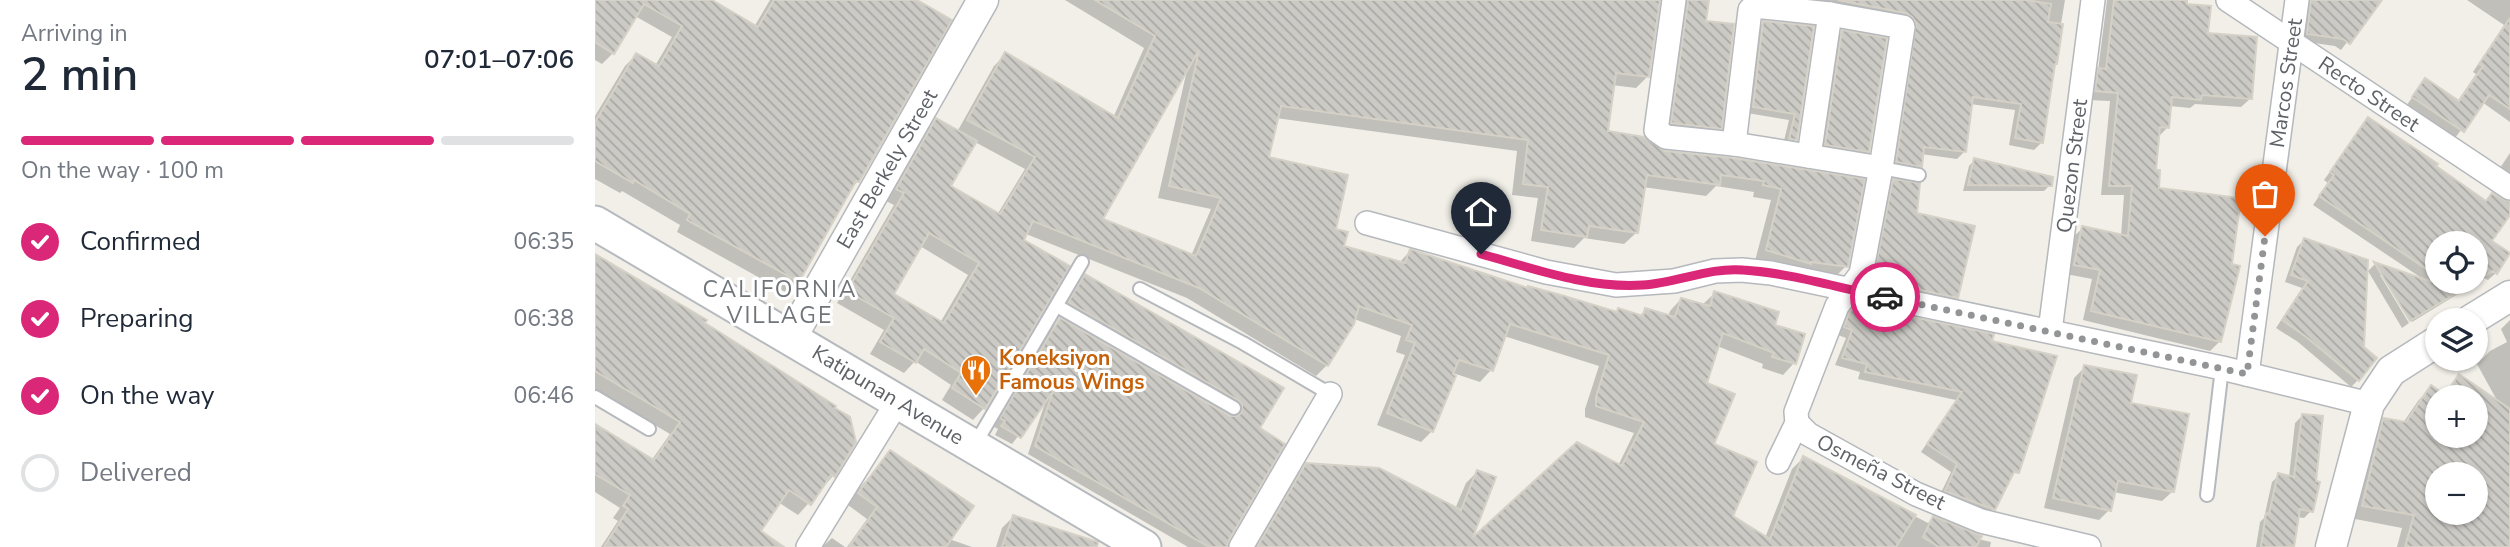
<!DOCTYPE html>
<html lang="en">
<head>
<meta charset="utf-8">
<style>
  body { margin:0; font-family:"Nunito Sans",sans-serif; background:#f2f2f3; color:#1f2937; height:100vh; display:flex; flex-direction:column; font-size:26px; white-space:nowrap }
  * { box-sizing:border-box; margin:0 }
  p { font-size:23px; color:#747a83 }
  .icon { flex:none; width:38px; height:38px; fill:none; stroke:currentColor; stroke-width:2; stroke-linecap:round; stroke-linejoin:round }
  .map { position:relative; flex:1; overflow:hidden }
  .panel { display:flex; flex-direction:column; background:#fff; width:595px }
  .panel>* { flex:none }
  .controls { position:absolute; left:1830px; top:231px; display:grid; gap:14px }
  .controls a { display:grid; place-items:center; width:63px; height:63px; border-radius:50%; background:#fff; box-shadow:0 2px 5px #0004; font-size:35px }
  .pin { position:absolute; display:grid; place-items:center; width:60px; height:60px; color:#fff; margin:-72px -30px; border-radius:50% 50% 50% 0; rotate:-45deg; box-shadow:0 0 7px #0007 }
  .pin .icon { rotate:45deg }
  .courier { position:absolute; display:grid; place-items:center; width:70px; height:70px; margin:-35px; border:5px solid #db2777; border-radius:50%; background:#fff; color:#222; box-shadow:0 2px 9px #0007 }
  .overview em { font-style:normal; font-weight:600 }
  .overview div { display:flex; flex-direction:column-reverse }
  .overview { display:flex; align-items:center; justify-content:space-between; height:119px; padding:0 21px }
  h1 { font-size:46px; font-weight:600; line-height:52px }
  .bar { display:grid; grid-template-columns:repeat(4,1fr); gap:10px 7px; align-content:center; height:84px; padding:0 21px }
  .bar i { height:9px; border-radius:5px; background:#e0e1e3 }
  .bar .current { background:#db2777 }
  .bar p { grid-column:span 4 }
  ol { padding:0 21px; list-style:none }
  li { display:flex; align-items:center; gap:21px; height:77px }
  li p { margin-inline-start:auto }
  li .icon { padding:7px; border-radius:50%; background:#db2777; color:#fff; stroke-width:4 }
  li:last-child { color:#747a83 }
  li i { width:38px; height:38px; border:4px solid #e0e1e3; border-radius:50% }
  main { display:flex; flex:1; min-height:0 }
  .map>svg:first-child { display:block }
  .shadow { fill:#0003; fill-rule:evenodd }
  .building { fill:url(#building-back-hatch); stroke:#d6d1c6; stroke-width:2; fill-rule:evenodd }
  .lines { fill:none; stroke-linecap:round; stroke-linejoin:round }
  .service-casing { stroke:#b5b8bc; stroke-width:16 }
  .minor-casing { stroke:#b5b8bc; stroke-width:26 }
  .tertiary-casing { stroke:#b5b8bc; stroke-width:33 }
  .secondary-casing { stroke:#b6babf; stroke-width:37 }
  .service { stroke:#fff; stroke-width:12 }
  .minor { stroke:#fff; stroke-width:23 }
  .tertiary { stroke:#fff; stroke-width:30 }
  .secondary { stroke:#fff; stroke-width:33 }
  .done { stroke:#929495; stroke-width:7; stroke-dasharray:0 12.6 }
  .route { stroke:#db2777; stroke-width:9 }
  .labels { text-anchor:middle; stroke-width:6; stroke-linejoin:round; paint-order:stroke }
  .street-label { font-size:21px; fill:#5f6368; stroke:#fff }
  .food-label { font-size:21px; font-weight:bold; fill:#c56008; stroke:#fff; text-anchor:start }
  .neighbourhood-label { font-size:23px; letter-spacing:2px; fill:#70757a; stroke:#fff }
</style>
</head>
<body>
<main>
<section class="panel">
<div class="overview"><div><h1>2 min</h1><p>Arriving in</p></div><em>07:01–07:06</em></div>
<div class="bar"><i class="current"></i><i class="current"></i><i class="current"></i><i></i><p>On the way · 100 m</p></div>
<ol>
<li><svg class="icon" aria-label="check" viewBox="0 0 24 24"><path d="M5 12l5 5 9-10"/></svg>Confirmed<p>06:35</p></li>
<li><svg class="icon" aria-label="check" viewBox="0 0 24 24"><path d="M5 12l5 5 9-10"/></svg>Preparing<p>06:38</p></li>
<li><svg class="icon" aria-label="check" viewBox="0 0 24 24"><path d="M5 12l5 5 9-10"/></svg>On the way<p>06:46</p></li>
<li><i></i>Delivered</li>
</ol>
</section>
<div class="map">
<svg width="1915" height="547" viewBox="0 0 1915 547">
  <defs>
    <pattern id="building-back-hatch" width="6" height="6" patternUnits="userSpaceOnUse" patternTransform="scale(1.75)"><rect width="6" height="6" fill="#cccac5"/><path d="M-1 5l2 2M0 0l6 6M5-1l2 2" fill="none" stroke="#a9a8a4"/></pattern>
  </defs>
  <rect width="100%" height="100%" fill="#f1efe8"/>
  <!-- shadow -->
  <g class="shadow">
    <path d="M0,0h114l45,27 16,-27h144l-56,181 -9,9 -51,91 -11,12 -110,-61 3,-7 -58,-34 -2,2 -25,-14v-63l30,-50 11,-11 19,11 17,-29 -37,-21 -22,37 -11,11 -7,-4z"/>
    <path d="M470,0h593l-10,76 -12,12 -24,-3 -6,48 58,20 199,28 -17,85 -11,11 -80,-16 16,-61 -18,-3 1,-5 -38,-6 -10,10 -63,-9 -7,46 -12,11 -40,-6 -10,10 -43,-7 7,-43 -26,-3 5,-44 -241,-33 -9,40 67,72 8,17 57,16 11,-12 117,38 88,25 4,-4 20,7 6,-7 23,7 2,-6 11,-12 22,5 12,-11 57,33 22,37 -11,12 -21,-7 1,-4 -46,-18 -12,38 7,61 19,72 34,21 27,-69 11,-11 125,65 5,-5 45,21 13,3 -1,5h-736l41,-70 11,-12 149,44 11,-26 11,-11 -8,71 149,-77 16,-33 -49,-16v-8l14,-43 -95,-30 -13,34 -11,12 -33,-11 -15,60 -11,11 -44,-17 28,-70 -9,-3 5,-16 -47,-17 -27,46 -11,11 -129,-78 -161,-64 -42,174 -11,12 -31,-20 9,-15 -36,-24 -11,12 -34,-19 14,-24 -47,-27 57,-98 -8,-4 39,-70 12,-11 20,12 37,-66 12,-12 107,64 31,-70zM592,70l-29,128 53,11 -20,47 -90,-36zM380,142l50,27 -28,46 -48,-28zM325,246l48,29 -28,48 -49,-28z"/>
    <path d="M1075,0h38l-4,22 16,106 -11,11 -49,-5z"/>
    <path d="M1198,0h272l-24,143 -7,7 -25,-5 6,-35 -45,-6 -6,48 -7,7 -36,-5 -1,12 -7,7 -23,-4 20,-132z"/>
    <path d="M1512,0h60l39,35 45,63 -10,9 -46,-3 -5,4 -20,-2 -2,21 -9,9 -5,36 3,18 63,151 -10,10 -127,-31 9,-41 -26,-5 7,-37 10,-9 38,8 3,-41h-23l9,-94 -23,-1 3,-21 8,-8z"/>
    <path d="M1706,0h78l-38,50 -6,-4 -35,-5z"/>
    <path d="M1872,0h43v122l-28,-20 -27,36 -49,-32 19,-26 32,22 19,-28 -3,-2 31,-47z"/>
    <path d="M1168,23l49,5 -16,111 -7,7 -6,-1 6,-25 -42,-7 9,-83z"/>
    <path d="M1247,32l26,119 -5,5 -42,-7 16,-112z"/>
    <path d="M1773,119l117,83 25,1v8l-20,30 6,32 -8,7 -4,-2 -72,44 -28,-47h-4l29,48 -7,5 -34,-57 7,-7 48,15 -110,-74 15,-22 -4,-3zM1843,243h38v39h-38z"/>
    <path d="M1915,153v32l-12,-14z"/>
    <path d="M1380,160l75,25 -6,6h-81l6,-25z"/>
    <path d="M1299,181l21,33 42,83 -8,8 -83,-17 20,-99z"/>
    <path d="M1709,240l54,140 -7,7 -53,-45 -22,-14 26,-40 -17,-6 12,-35z"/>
    <path d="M0,256l108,68 130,152 -35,39 -20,-13 -20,30 23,15h-180l17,-26 -5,-3 7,-10 -25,-16v-66l56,35 19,-27 -75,-44z"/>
    <path d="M490,277l196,112 -23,40 -37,118h-33l-160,-93 18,-54 -34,44 -17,-9 3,-6 -4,-2 58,-99 8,-8 169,97h6v-5l-173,-101 15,-27z"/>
    <path d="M1261,307l134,35 3,167 -7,8 -48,-18 13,-27 -30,-20 35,-52 -98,-21 2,-7 -25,-7 11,-27 -8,-3 4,-13z"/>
    <path d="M1915,320v227h-113l5,-19 -52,-10 21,-85 13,-13 19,3 15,-22 13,-14 11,8 17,-18 40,27 -22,-40 13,-13 17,-9 -6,-13zM1843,397h38v39h-38zM1843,474h38v39h-38z"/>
    <path d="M1490,367l44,38 44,86 -11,10 -49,-9 -4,18 -10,10 -55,-12 30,-130z"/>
    <path d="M1707,416l9,95 -7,7 -7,-1 -5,30h-36l4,-25 4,-4 8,-36 7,-7 10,2 6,-54z"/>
    <path d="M296,452l58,87 23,8h-125l20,-28 -19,-14 7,-12z"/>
    <path d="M418,517l41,30h-58l6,-19z"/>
    <path d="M237,538l13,9h-23z"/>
  </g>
  <!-- building -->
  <g class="building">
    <path d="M0,0h117l46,27 16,-27h143l35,20 -93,162 -3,-1 -57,101 -112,-62 3,-6 -56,-34 -1,3 -38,-22v-39l41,-69 23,13 23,-40 -38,-22 -30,50 -19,-12z"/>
    <path d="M500,0h565l-11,77 -33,-4 -8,58 36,6 21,14 67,7 133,21 -17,88 -37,-5v2l-45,-14 15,-61 -18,-4 1,-4 -43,-6 -1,10 -73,-10 -9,58 -49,-7 -2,11 -46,-7 7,-43 -25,-3 5,-44 -247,-34 -12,51 79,18 -12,54 12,3 -4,14 61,17 5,-14 118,39v-2l33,9 56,17 1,-4 25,8 2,-8 30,9 6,-19 29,8 4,-15 65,21 -4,13 30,9 -9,30 -24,-7 2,-4 -51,-20 -16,50 28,11 -21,50 43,18 -24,54 37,23 33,-83 113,59 -20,32h-639l49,-84 73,5 82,42 16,-40 19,7 -23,60 104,-95 45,24 22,-44 -48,-16v-9l13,-42 -99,-31 -17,47 -34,-11 -6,14 3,2 -23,56 -46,-19 28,-70 -9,-3 6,-15 -53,-19 -5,18 -26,42 -129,-78 -166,-67 -9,19 46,26 -85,143 -33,-21 9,-15 -37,-24 -8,14 -36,-21 14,-24 -47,-27 57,-98 -8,-4 40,-71 41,23 -26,45 49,28 35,-57 -68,-37 38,-68 113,66 37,-82zM604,50l-30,136 52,12 -25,58 -93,-37zM334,233l50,30 -35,60 -50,-29z"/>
    <path d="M1093,0h21l-3,21 28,3 -12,105 -51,-6z"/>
    <path d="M1243,0h188l25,4 -3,18 15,2 -6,40h-2l-12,79 -28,-5 6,-34 -48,-7 -7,55 -42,-5 -2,20 -26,-5 20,-139 -4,-6 -7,-4z"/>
    <path d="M1519,0h73v4l24,2 -3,27 49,4 -5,62 -50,-4 -1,5 -29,-3 -3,31 -9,-1 -4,43h4l-1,18 82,10 -9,66 8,2 -19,76 -130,-31 9,-41 -26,-5 8,-39 46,10 4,-50h-23l9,-93 -23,-2 3,-23 8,1z"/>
    <path d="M1716,0h71l-32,44 -7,-5 -36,-5z"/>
    <path d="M1915,18v91l-21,-14 -25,37 -52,-35 13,-19 34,23 24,-35 -4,-2z"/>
    <path d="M1168,21l51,5 -17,114 -8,-1 6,-25 -42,-7z"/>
    <path d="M1247,30l45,8 -18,114 -44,-7z"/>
    <path d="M1773,117l70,47 -2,2 50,35 6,-8 18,9v13l-18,26 18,12 -13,21 -4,-3 -17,10v-38h-38v34l-119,-81 15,-21 -4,-3z"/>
    <path d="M1379,158l79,19 -1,9 -84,-1z"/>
    <path d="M1298,179l27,4 -3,30 58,13 -17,72 -85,-18z"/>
    <path d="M1709,238l64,22 -4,87 13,11 -18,23 -54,-45 -23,-16 26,-39 -17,-6z"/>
    <path d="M0,254l112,66 -2,3 131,83 -1,2 15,9 6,25 -21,35 -4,-2 -20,30 -22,-15 -28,41 23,16h-180l24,-38 -5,-3 7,-11 -35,-21v-50l59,36 26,-38 -85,-51z"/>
    <path d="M1779,262l85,29 -13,-9h29l-65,39z"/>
    <path d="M490,274l199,114 -24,40 25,16 -56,96 -2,7h-18l-174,-101 18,-55 -32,47 -20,-12 4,-5 -5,-3 60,-100 170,98h8l4,-4v-8l-4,-4 -170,-98z"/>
    <path d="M1260,305l139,29 -2,7 65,15 -38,117 -5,-1 -19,38 -50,-19 12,-27 -30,-20 35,-52 -97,-20 2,-8 -25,-6 10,-28 -8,-3 5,-14z"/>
    <path d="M1489,365l53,10 -6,28 58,11 -15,78 -56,-11 -7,30 -58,-13z"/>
    <path d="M1864,374l51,35v138h-105l9,-32 -52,-9 21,-88 23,4 25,-37 14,10zM1843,397h38v39h-38zM1843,474h38v39h-38z"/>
    <path d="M1707,414l21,2 -7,65 4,1 -7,30 -13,-3 -6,38h-33l5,-34 3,1 9,-41 16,4z"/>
    <path d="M295,450l84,56 -28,41h-97l28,-40 -19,-14z"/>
    <path d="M418,515l85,27 -1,5h-95z"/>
    <path d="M1338,516l49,20 -6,11h-37l-16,-10z"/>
  </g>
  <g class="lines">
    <!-- service casing -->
    <g class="service-casing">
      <g id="service">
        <path d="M1286,168l38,7"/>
        <path d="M545,289l103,54 87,51"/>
        <path d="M462,306l177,102"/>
        <path d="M0,397l54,32"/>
        <path d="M379,446l108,-184"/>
        <path d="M1612,495l15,-127"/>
      </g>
    </g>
    <!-- minor casing -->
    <g class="minor-casing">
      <g id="minor">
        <path d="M1079,0l-18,130 10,7 68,7 147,24"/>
        <path d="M1633,0l282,188"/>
        <path d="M1139,144l16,-134 4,-4 76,8 73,13 -22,141 -20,106 -24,32 -41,106 1,11 -19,39"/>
        <path d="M1214,156l21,-142"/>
        <path d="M772,223l179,49 70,13 58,-4 41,-10 27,-1 29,3 451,95 147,36"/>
        <path d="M1455,331l43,-331"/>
        <path d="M1652,374l50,-374"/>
        <path d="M1202,423l11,11 108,60 65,27 108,26"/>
        <path d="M213,547l90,-146"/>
        <path d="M646,547l89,-153"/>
      </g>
    </g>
    <!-- tertiary casing -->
    <g class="tertiary-casing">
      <g id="tertiary">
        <path d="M1876,320l39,-24"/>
        <path d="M196,338l192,-338"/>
        <path d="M1736,547l38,-143 22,-33 47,-30"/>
      </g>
    </g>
    <!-- secondary casing -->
    <g class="secondary-casing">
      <path id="secondary" d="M0,223l549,324"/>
    </g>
    <!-- service -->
    <use href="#service" class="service"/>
    <!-- minor -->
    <use href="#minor" class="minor"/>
    <!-- tertiary -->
    <use href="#tertiary" class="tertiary"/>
    <!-- secondary -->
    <use href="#secondary" class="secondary"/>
  </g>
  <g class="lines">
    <!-- done -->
    <path class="done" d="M1290,297l362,77 18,-138"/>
    <!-- route -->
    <path class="route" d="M886,254c51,14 108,35 162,31 34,-2 66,-18 100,-15 48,3 95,18 142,27"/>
  </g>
  <!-- icons -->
  <defs>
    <g id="restaurant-pin" transform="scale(1.575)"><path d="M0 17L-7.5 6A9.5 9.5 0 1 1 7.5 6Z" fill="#e8710a" stroke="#fff"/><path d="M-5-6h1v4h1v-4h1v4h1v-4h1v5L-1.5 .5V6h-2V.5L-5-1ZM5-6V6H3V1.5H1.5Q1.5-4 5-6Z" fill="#fff"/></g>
  </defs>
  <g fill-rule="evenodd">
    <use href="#restaurant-pin" x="381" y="370"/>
  </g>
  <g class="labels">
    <!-- street labels -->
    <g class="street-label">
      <text transform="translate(1691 83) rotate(-82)" y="7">Marcos Street</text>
      <text transform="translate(1774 94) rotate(34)" y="7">Recto Street</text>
      <text transform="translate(1477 166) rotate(-83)" y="7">Quezon Street</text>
      <text transform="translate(292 169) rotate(-60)" y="7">East Berkely Street</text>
      <text transform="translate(293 395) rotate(31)" y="7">Katipunan Avenue</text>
      <text transform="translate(1286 472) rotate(27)" y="7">Osmeña Street</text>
    </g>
    <!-- food labels -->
    <g class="food-label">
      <text x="404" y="365">Koneksiyon<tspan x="404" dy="24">Famous Wings</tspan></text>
    </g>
    <!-- neighbourhood labels -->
    <g class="neighbourhood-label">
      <text x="185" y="297">CALIFORNIA<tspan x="185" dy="26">VILLAGE</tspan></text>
    </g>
  </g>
</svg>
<div class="controls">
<a><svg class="icon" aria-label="locate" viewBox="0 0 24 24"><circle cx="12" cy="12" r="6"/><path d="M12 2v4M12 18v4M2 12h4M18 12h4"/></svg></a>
<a><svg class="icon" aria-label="layers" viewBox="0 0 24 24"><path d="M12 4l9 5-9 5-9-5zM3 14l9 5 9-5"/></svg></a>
<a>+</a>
<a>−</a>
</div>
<div class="pin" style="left:1670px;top:236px;background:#ea580c"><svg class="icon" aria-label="bag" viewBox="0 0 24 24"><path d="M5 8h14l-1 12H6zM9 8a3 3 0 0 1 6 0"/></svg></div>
<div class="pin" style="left:886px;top:254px;background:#1f2937"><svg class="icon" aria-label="home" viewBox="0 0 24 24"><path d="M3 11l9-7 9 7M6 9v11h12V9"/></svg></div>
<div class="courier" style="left:1290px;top:297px"><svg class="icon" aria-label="car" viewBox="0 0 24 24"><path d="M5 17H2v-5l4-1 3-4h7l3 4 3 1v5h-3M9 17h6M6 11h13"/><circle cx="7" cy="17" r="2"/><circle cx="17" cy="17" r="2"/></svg></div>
</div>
</main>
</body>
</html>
